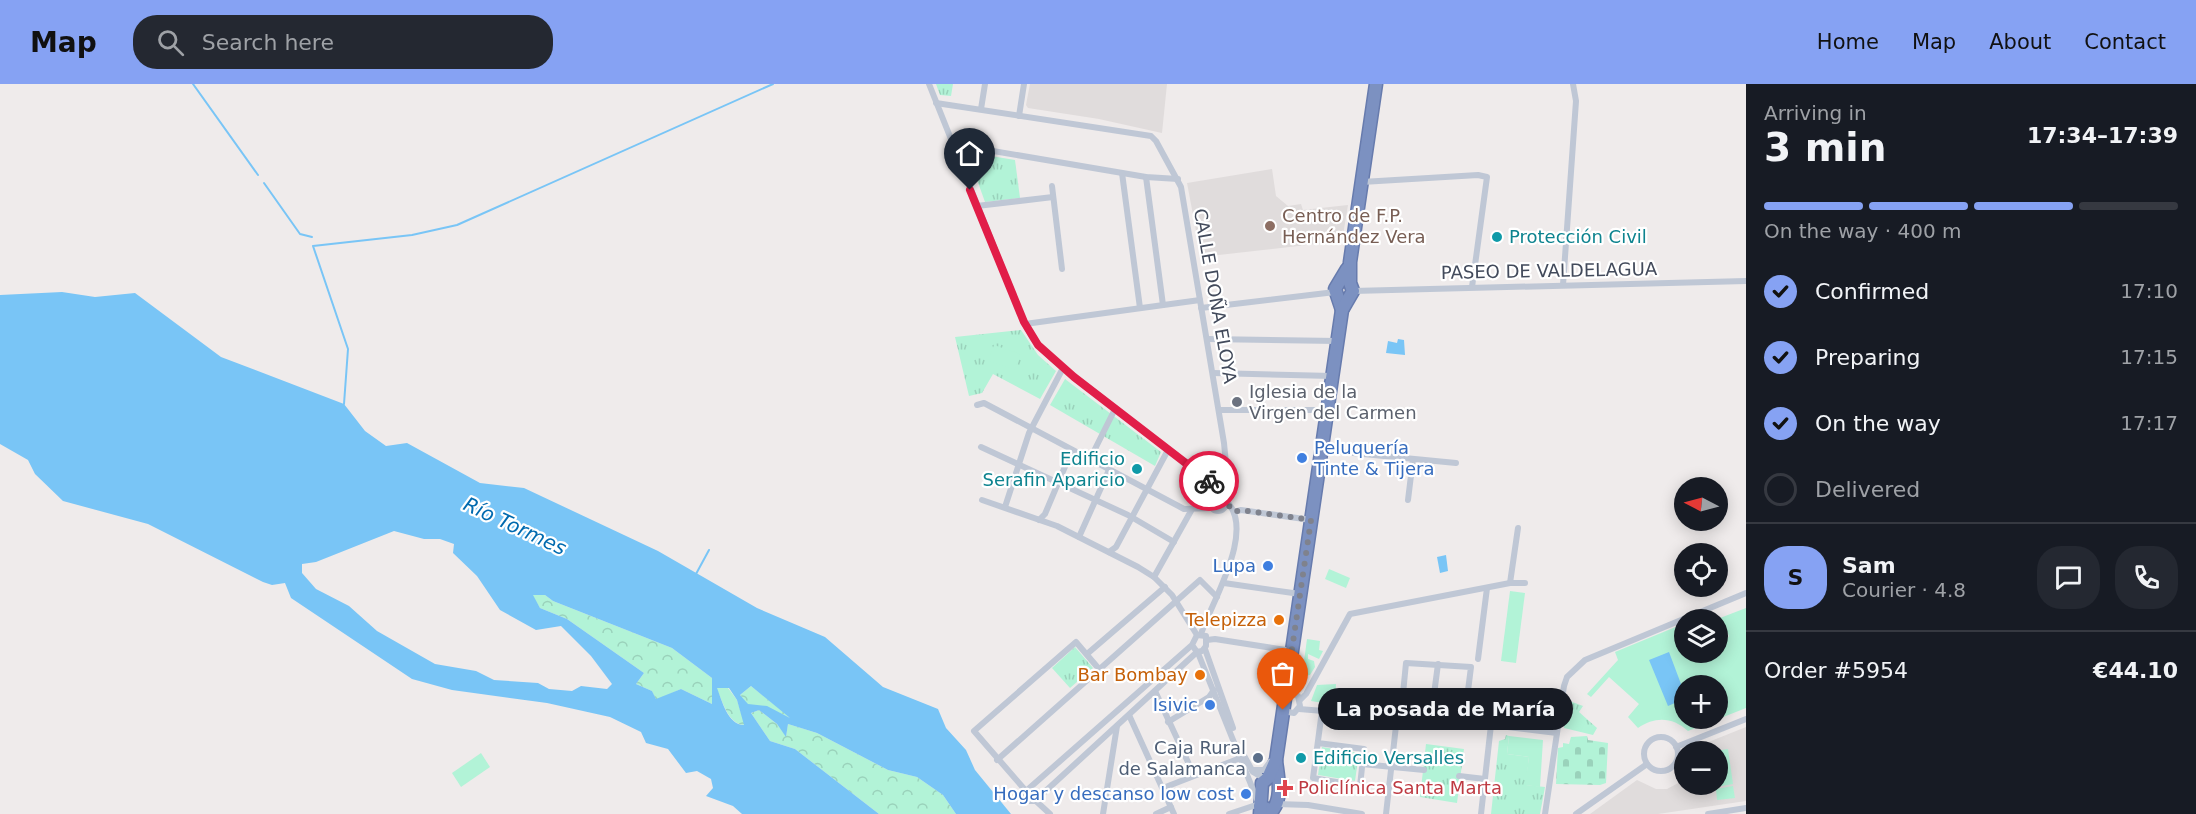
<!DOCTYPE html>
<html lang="en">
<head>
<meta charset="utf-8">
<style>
  body { margin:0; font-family:"DejaVu Sans",sans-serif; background:#242831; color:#f1f3f6; height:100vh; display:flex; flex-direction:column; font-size:22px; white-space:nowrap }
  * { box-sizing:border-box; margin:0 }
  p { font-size:20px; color:#9ea1a6 }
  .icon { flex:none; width:33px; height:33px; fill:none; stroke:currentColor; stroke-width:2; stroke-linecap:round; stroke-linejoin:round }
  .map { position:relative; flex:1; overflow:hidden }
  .panel { display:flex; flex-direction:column; background:#171b24; width:450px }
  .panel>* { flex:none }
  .needle { width:39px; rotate:276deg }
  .controls { position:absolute; left:1674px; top:393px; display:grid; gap:12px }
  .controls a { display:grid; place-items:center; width:54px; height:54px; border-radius:50%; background:#171b24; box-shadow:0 3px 15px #0003; font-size:30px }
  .pin { position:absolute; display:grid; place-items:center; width:51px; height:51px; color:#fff; margin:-62px -26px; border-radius:50% 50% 50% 0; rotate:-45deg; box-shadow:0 0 6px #0007 }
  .pin .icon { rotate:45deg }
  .courier { position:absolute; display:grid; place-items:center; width:60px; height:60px; margin:-30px; border:4px solid #e11d48; border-radius:50%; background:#fff; color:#222; box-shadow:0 2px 8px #0007 }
  .bubble { position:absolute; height:42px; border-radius:21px; background:#171b24; box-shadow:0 3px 15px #0003; font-size:20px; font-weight:800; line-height:42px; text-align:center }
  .head em { font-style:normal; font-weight:800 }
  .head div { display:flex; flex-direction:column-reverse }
  .head { display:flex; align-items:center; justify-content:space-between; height:102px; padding:0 18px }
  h1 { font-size:39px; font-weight:800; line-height:45px }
  .bar { display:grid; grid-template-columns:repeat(4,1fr); gap:9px 6px; align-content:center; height:72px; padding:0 18px }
  .bar i { height:8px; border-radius:4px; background:#363941 }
  .bar .current { background:#86a2f3 }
  .bar p { grid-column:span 4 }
  .line { display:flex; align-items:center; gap:15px; padding:0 18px; border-top:2px solid #363941 }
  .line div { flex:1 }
  .round { display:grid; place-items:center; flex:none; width:63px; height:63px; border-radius:24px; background:#242831 }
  ol { padding:0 18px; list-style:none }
  li { display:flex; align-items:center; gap:18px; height:66px }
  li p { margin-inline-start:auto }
  li .icon { padding:6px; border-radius:50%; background:#86a2f3; color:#111; stroke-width:4 }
  li:last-child { color:#9ea1a6 }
  li i { width:33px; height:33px; border:3px solid #363941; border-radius:50% }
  header { display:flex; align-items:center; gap:36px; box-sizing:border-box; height:84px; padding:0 30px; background:#86a2f3; color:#111 }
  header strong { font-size:28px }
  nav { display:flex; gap:33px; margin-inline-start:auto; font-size:21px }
  .search { width:420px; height:54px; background:#242831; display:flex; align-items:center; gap:15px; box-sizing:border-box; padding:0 21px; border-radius:24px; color:#9ea1a6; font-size:22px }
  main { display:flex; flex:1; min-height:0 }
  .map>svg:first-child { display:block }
  .education { fill:#e0dcdc }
  .grass { fill:url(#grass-tufts) }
  .forest { fill:url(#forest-crowns) }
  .cemetery { fill:url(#cemetery-stones) }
  .garden { fill:#b2f3d7; fill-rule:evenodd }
  .water { fill:#79c5f6; fill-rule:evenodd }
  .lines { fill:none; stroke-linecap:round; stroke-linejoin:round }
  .stream { stroke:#79c5f6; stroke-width:2 }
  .highway-casing { stroke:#677bad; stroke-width:15 }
  .street { stroke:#bfc7d5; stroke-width:6 }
  .highway { stroke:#7c91c1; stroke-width:12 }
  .done { stroke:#7f828d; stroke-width:6; stroke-dasharray:0 10.8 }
  .route { stroke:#e11d48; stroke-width:8 }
  .education-dot { fill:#8d6e63; stroke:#fff; stroke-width:2 }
  .culture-dot { fill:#0f9aa8; stroke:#fff; stroke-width:2 }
  .worship-dot { fill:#6b7280; stroke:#fff; stroke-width:2 }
  .shop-dot { fill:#3f7fe0; stroke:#fff; stroke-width:2 }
  .food-dot { fill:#e8710a; stroke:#fff; stroke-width:2 }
  .service-dot { fill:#5c6f8a; stroke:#fff; stroke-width:2 }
  .health-dot { fill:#e0444e; stroke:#fff; stroke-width:2 }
  .labels { text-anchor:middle; stroke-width:4.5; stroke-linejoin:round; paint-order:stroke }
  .education-label { font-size:18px; fill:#785e54; stroke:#fff; text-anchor:start }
  .culture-label { font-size:18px; fill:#0d838f; stroke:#fff; text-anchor:start }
  .street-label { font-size:18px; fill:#424a5b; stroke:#fff }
  .worship-label { font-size:18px; fill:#5b616d; stroke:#fff; text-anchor:start }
  .shop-label { font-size:18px; fill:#366cbe; stroke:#fff; text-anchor:end }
  .food-label { font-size:18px; fill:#c56008; stroke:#fff; text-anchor:end }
  .service-label { font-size:18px; fill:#4e5e75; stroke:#fff; text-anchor:end }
  .health-label { font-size:18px; fill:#be3a42; stroke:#fff; text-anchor:start }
  .water-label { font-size:20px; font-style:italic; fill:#006aaf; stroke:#fff }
</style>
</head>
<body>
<header>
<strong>Map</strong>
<div class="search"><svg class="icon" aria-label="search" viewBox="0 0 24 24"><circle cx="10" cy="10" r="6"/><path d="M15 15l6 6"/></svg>Search here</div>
<nav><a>Home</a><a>Map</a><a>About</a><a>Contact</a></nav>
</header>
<main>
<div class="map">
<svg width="1746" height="730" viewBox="0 0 1746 730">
  <defs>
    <pattern id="grass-tufts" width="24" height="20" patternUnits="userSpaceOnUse" patternTransform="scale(1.5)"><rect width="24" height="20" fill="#b2f3d7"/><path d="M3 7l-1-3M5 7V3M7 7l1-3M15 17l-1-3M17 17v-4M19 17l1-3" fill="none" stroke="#9ad2bb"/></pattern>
    <pattern id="forest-crowns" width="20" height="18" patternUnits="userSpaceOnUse" patternTransform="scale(1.5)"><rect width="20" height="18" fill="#b2f3d7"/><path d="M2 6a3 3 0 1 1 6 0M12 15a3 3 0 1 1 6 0" fill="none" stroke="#9ad2bb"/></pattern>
    <pattern id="cemetery-stones" width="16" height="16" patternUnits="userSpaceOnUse" patternTransform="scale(1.5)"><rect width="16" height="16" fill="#b2f3d7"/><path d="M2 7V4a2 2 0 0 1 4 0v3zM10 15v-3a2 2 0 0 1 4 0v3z" fill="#9ad2bb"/></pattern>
  </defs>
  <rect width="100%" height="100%" fill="#efebeb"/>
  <!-- education -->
  <g class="education">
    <path d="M1030,0h137l-5,49 -63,-14 -71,-11 -2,-3z"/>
    <path d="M1272,85l4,27 12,10 13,-2 2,6 45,-5 -6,36 -141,16 -14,-74z"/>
    <path d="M1746,643v74l-88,13h-68l47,-34 19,9h11l17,-9v4h34v-32l-22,-1v-4z"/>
  </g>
  <!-- grass -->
  <g class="grass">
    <path d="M936,0h17l-2,12 -11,-1z"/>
    <path d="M967,68l48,8 5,38 -35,4z"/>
    <path d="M1021,246l17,25 18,16 -16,28 -47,-25 -11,19 -13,3 -14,-59z"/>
    <path d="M1065,295l96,73 -6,14 -105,-61z"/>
    <path d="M1075,563l18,21 -23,20 -18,-20z"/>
    <path d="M1336,600l-1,21 -24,-4 6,-16z"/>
    <path d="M1567,616l16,6 -4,6 18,16 -4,7 -29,-7z"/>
    <path d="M1506,651l3,1 -2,18 22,3 -3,28 19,2 -5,27h-49l8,-73 6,-2z"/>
    <path d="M1426,660l38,5 -7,54 -37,-6z"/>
    <path d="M1322,663l37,6 -4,28 -37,-6z"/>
  </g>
  <!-- forest -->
  <g class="forest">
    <path d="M532,511h13l8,6 119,47 40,30v26l-31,-15 -25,11 -4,-9 -16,-7 8,-11 -77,-54 -27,-11z"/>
    <path d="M751,602l41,33 -25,-12 -19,-2 -8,-10z"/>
    <path d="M716,604h12l9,12 8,25c-17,0 -22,-24 -29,-37z"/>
    <path d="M759,626l18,14 9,12 2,-12 29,9 71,37 29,7 26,18 13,19h-77l-84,-65 -25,-8 -19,-28z"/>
  </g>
  <!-- cemetery -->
  <path class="cemetery" d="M1587,652l1,4 20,3 -2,40 -6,2 -44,-1 2,-36 5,-1v-4l6,1 2,-7z"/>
  <!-- garden -->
  <g class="garden">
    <path d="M994,261l26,9 -5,16 -27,-9z"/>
    <path d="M1329,485l21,9 -4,10 -21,-9z"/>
    <path d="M1510,507l15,2 -9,70 -15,-2z"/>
    <path d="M1746,524v100l-58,23c-15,-14 -33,-15 -50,-3l-10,-11 11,-13 -30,-27 -18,20 -4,-3 31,-34 -3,-8 63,-26 6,4v22h34l11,-16 -9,-18zM1684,602h34v32h-34z"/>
    <path d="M1307,555l13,2 -1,9 4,1 -4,8 -11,-5v5l6,2 1,6 -5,8 -8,1z"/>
    <path d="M1509,652l34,4 -3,47 -15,-2 4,-28 -22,-3z"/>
    <path d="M1728,665l5,35 -17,3 2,-35 -3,-1z"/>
    <path d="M481,669l9,14 -29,20 -9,-14z"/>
    <path d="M1733,702l2,12 -18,2 -1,-11z"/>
  </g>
  <!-- water -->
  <g class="water">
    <path d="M62,208l33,5 40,-4 86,64 123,47 21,27 21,15 21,-3 73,40 44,5 134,63 99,57 68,29 58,50 55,22 8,19 20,22 9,20 36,44h-55l-13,-19 -26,-18 -29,-7 -71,-37 -29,-9 -2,13 -9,-13 -18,-14 -8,3 19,28 25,8 84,65h-137l-9,-8 -27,-10 7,-8 -2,-9 -14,-8 -11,2 -18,-24 -22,-6 -5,-11 -31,-15 -63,-14 -95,-13 -40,-11 -121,-81 -6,-15 -13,2 -9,-3 -115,-58 -85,-23 -28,-27 -7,-14 -28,-16v-149zM394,447l30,8h16l14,5 -1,9 24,23 23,34 36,20 25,-4 30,30 21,28 -5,5 -26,-3 -9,5 -23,-2 -11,-6 -44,-3 -18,-9 -41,-7 -58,-33 -28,-25 -33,-17 -14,-16v-9l14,-2zM533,511h12l8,6 119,47 40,30v26l-31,-15 -25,10 -4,-8 -16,-7 8,-11 -77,-54 -27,-11zM751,602l39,32 -23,-12 -19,-2 -8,-9zM717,604h12l8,12 7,25c-16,0 -22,-24 -27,-37z"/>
    <path d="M1398,255l6,1 1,15 -19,-2 2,-12 9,2z"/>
    <path d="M1446,471l2,16 -8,2 -3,-16z"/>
    <path d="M1669,568l15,40v7l-16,7 -19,-46z"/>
  </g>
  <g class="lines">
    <!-- stream -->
    <g class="stream">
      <path d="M193,0l65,91"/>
      <path d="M264,99l36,51 12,3"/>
      <path d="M344,320l4,-55 -35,-103 99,-11 45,-10 316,-141"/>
      <path d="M696,490l13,-24"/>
    </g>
    <!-- highway casing -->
    <g class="highway-casing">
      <g id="highway">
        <path d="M1342,226l-7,-21 12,-20"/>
        <path d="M1260,722l12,5c11,-13 6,-34 4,-50"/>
        <path d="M1260,730l2,-31 6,-5 8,-18 66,-450 11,-19 -3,-8v-21l26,-178"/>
      </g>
    </g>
    <!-- street -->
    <g class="street">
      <path d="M929,0l95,238 9,17 19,20 161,125 6,11"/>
      <path d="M936,19l215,33 5,5 25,46 43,256 3,31 -3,24"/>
      <path d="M981,25l4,-25"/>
      <path d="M1019,32l5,-32"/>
      <path d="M952,60l194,33 32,2"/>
      <path d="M1122,89l18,135"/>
      <path d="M1146,93l17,128"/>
      <path d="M1362,98l116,-7 9,2 -15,110"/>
      <path d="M1052,102l10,83"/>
      <path d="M977,122l76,-9"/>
      <path d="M1563,201l13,-184 -3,-17"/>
      <path d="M1353,207l393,-10"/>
      <path d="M1201,224l134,-16"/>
      <path d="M1025,240l175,-24"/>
      <path d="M1207,255l130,2"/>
      <path d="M1213,289l119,3"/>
      <path d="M977,321l7,-2 200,106 27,-1"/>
      <path d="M1219,326h108"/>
      <path d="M981,363l147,68 46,27"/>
      <path d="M1322,366l134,13"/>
      <path d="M1090,375l25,-50"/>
      <circle cx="1218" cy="419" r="8"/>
      <path d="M982,416l75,26 81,41 16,10 18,18 25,40"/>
      <path d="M1408,416l5,-41"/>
      <path d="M1005,423l24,-74 34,-65"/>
      <path d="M1234,428l7,-2 70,10"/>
      <path d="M1039,436l6,-6 27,-64"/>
      <path d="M1079,453l30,-67"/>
      <path d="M1109,468l7,-5 52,-97"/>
      <path d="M1154,493l37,-66"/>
      <path d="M1224,499l76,11"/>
      <path d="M1510,499l8,-55"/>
      <path d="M1201,550c10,-31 57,-106 24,-134"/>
      <path d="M1207,556l8,-1 77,12"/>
      <path d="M1205,565l28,79"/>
      <path d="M1198,569l60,149"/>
      <path d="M1087,570l78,-67"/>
      <path d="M1478,575l9,-71"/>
      <path d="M1155,607l39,84"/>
      <path d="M1300,616l6,-6 44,-80 160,-31h15"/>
      <path d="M1299,625l98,8 4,-3 156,19"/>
      <path d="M1283,627l11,2 6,-7 -2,-10 -11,-5"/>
      <path d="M1401,630l5,-51 65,4 -7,55"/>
      <path d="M1129,631l45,99"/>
      <path d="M1431,633l7,-53"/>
      <path d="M1168,638l41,-25 5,-7"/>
      <circle cx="1661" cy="670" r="17"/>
      <path d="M1318,659l46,6 -4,37 -47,-8 9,-67"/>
      <path d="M1676,663l70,-28"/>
      <path d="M1242,668l11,20 12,7"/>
      <path d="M997,676l203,-180 17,17"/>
      <path d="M1362,680l62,6"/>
      <path d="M1252,686h12l6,-8"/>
      <path d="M1459,692l26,3"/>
      <path d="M1163,704l80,-31"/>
      <path d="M1026,707l166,-146 5,-10 9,1v10l-4,5 -5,1 -5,-7"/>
      <path d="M1026,707l-52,-60 102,-89 23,27"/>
      <path d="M1026,707v10h10"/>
      <path d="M1038,714l159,-146"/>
      <path d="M1036,717l14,13"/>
      <path d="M1277,720l31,1 54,9"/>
      <path d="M1103,730l14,-88"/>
      <path d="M1156,730l15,-7"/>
      <path d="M1229,730l30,-10"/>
      <path d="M1386,730l11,-97"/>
      <path d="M1481,730l10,-89"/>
      <path d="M1545,730l19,-128 3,-9 18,-17 161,-67"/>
      <path d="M1576,730l71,-50"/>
      <path d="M1708,730l38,-6"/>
    </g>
    <!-- highway -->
    <use href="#highway" class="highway"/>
  </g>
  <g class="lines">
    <!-- done -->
    <path class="done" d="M1209,397l25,31 7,-2 70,10 -28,190"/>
    <!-- route -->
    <path class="route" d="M970,106l54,132 14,23 36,32 135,104"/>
  </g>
  <!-- markers -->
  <circle class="education-dot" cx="1270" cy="142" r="6"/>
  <g class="culture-dot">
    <circle cx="1497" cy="153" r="6"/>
    <circle cx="1137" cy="385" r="6"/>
    <circle cx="1301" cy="674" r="6"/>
  </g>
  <circle class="worship-dot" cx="1237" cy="318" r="6"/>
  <g class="shop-dot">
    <circle cx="1302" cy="374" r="6"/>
    <circle cx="1268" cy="482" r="6"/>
    <circle cx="1210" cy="621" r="6"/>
    <circle cx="1246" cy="710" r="6"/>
  </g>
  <g class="food-dot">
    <circle cx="1279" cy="536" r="6"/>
    <circle cx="1200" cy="591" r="6"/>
  </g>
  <circle class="service-dot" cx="1258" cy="674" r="6"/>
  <path class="health-dot" d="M1282 695h6v6h6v6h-6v6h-6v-6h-6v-6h6z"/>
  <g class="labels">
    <!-- education labels -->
    <g class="education-label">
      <text x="1282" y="138">Centro de F.P.<tspan x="1282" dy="21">Hernández Vera</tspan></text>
    </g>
    <!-- culture labels -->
    <g class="culture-label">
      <text x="1509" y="159">Protección Civil</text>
      <text x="1125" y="381" text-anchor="end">Edificio<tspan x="1125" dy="21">Serafin Aparicio</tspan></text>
      <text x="1313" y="680">Edificio Versalles</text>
    </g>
    <!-- street labels -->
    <g class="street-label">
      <text transform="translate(1549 187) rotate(-1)" y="6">PASEO DE VALDELAGUA</text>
      <text transform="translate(1215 212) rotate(80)" y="6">CALLE DOÑA ELOYA</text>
    </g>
    <!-- worship labels -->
    <g class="worship-label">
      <text x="1249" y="314">Iglesia de la<tspan x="1249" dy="21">Virgen del Carmen</tspan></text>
    </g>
    <!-- shop labels -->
    <g class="shop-label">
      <text x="1314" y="370" text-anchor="start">Peluquería<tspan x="1314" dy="21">Tinte &amp; Tijera</tspan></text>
      <text x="1256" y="488">Lupa</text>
      <text x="1198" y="627">Isivic</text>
      <text x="1234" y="716">Hogar y descanso low cost</text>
    </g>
    <!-- food labels -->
    <g class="food-label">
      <text x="1267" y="542">Telepizza</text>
      <text x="1188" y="597">Bar Bombay</text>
    </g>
    <!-- service labels -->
    <g class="service-label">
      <text x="1246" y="670">Caja Rural<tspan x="1246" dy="21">de Salamanca</tspan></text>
    </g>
    <!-- health labels -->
    <g class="health-label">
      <text x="1298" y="710">Policlínica Santa Marta</text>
    </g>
    <!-- water labels -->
    <g class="water-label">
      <text transform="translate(515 442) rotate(25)" y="7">Río Tormes</text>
    </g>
  </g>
</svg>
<div class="controls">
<a><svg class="needle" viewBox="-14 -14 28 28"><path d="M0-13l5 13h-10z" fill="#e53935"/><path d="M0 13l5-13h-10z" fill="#9ea1a6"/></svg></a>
<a><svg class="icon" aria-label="locate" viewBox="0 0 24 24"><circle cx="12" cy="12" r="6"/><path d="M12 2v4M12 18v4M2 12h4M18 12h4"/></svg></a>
<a><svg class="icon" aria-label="layers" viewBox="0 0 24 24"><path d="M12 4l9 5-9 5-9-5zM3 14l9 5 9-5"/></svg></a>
<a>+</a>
<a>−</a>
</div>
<div class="pin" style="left:1283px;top:626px;background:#ea580c"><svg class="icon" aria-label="bag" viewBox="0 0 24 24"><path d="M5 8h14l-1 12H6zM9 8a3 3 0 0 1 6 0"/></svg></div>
<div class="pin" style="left:970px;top:106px;background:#1f2937"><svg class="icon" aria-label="home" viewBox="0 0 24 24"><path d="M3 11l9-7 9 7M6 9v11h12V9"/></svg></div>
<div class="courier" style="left:1209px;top:397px"><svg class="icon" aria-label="bike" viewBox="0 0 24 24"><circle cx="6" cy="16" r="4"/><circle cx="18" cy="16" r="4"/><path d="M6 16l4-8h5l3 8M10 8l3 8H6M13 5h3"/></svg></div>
<div class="bubble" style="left:1318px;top:604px;width:255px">La posada de María</div>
</div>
<section class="panel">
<div class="head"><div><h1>3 min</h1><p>Arriving in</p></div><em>17:34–17:39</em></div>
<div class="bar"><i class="current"></i><i class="current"></i><i class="current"></i><i></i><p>On the way · 400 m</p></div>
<ol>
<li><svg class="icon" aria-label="check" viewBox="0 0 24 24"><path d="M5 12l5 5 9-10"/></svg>Confirmed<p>17:10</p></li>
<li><svg class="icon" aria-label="check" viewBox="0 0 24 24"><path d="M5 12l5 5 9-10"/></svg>Preparing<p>17:15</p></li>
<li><svg class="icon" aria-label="check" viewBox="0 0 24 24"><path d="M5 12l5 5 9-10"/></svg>On the way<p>17:17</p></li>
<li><i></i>Delivered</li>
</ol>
<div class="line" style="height:108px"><b class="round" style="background:#86a2f3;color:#111">S</b><div><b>Sam</b><p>Courier · 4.8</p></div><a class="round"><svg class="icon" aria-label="chat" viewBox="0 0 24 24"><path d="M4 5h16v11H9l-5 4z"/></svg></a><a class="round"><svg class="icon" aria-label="phone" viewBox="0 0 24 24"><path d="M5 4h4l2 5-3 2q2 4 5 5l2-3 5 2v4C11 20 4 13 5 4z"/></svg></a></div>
<div class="line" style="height:78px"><div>Order #5954</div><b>€44.10</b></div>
</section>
</main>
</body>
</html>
